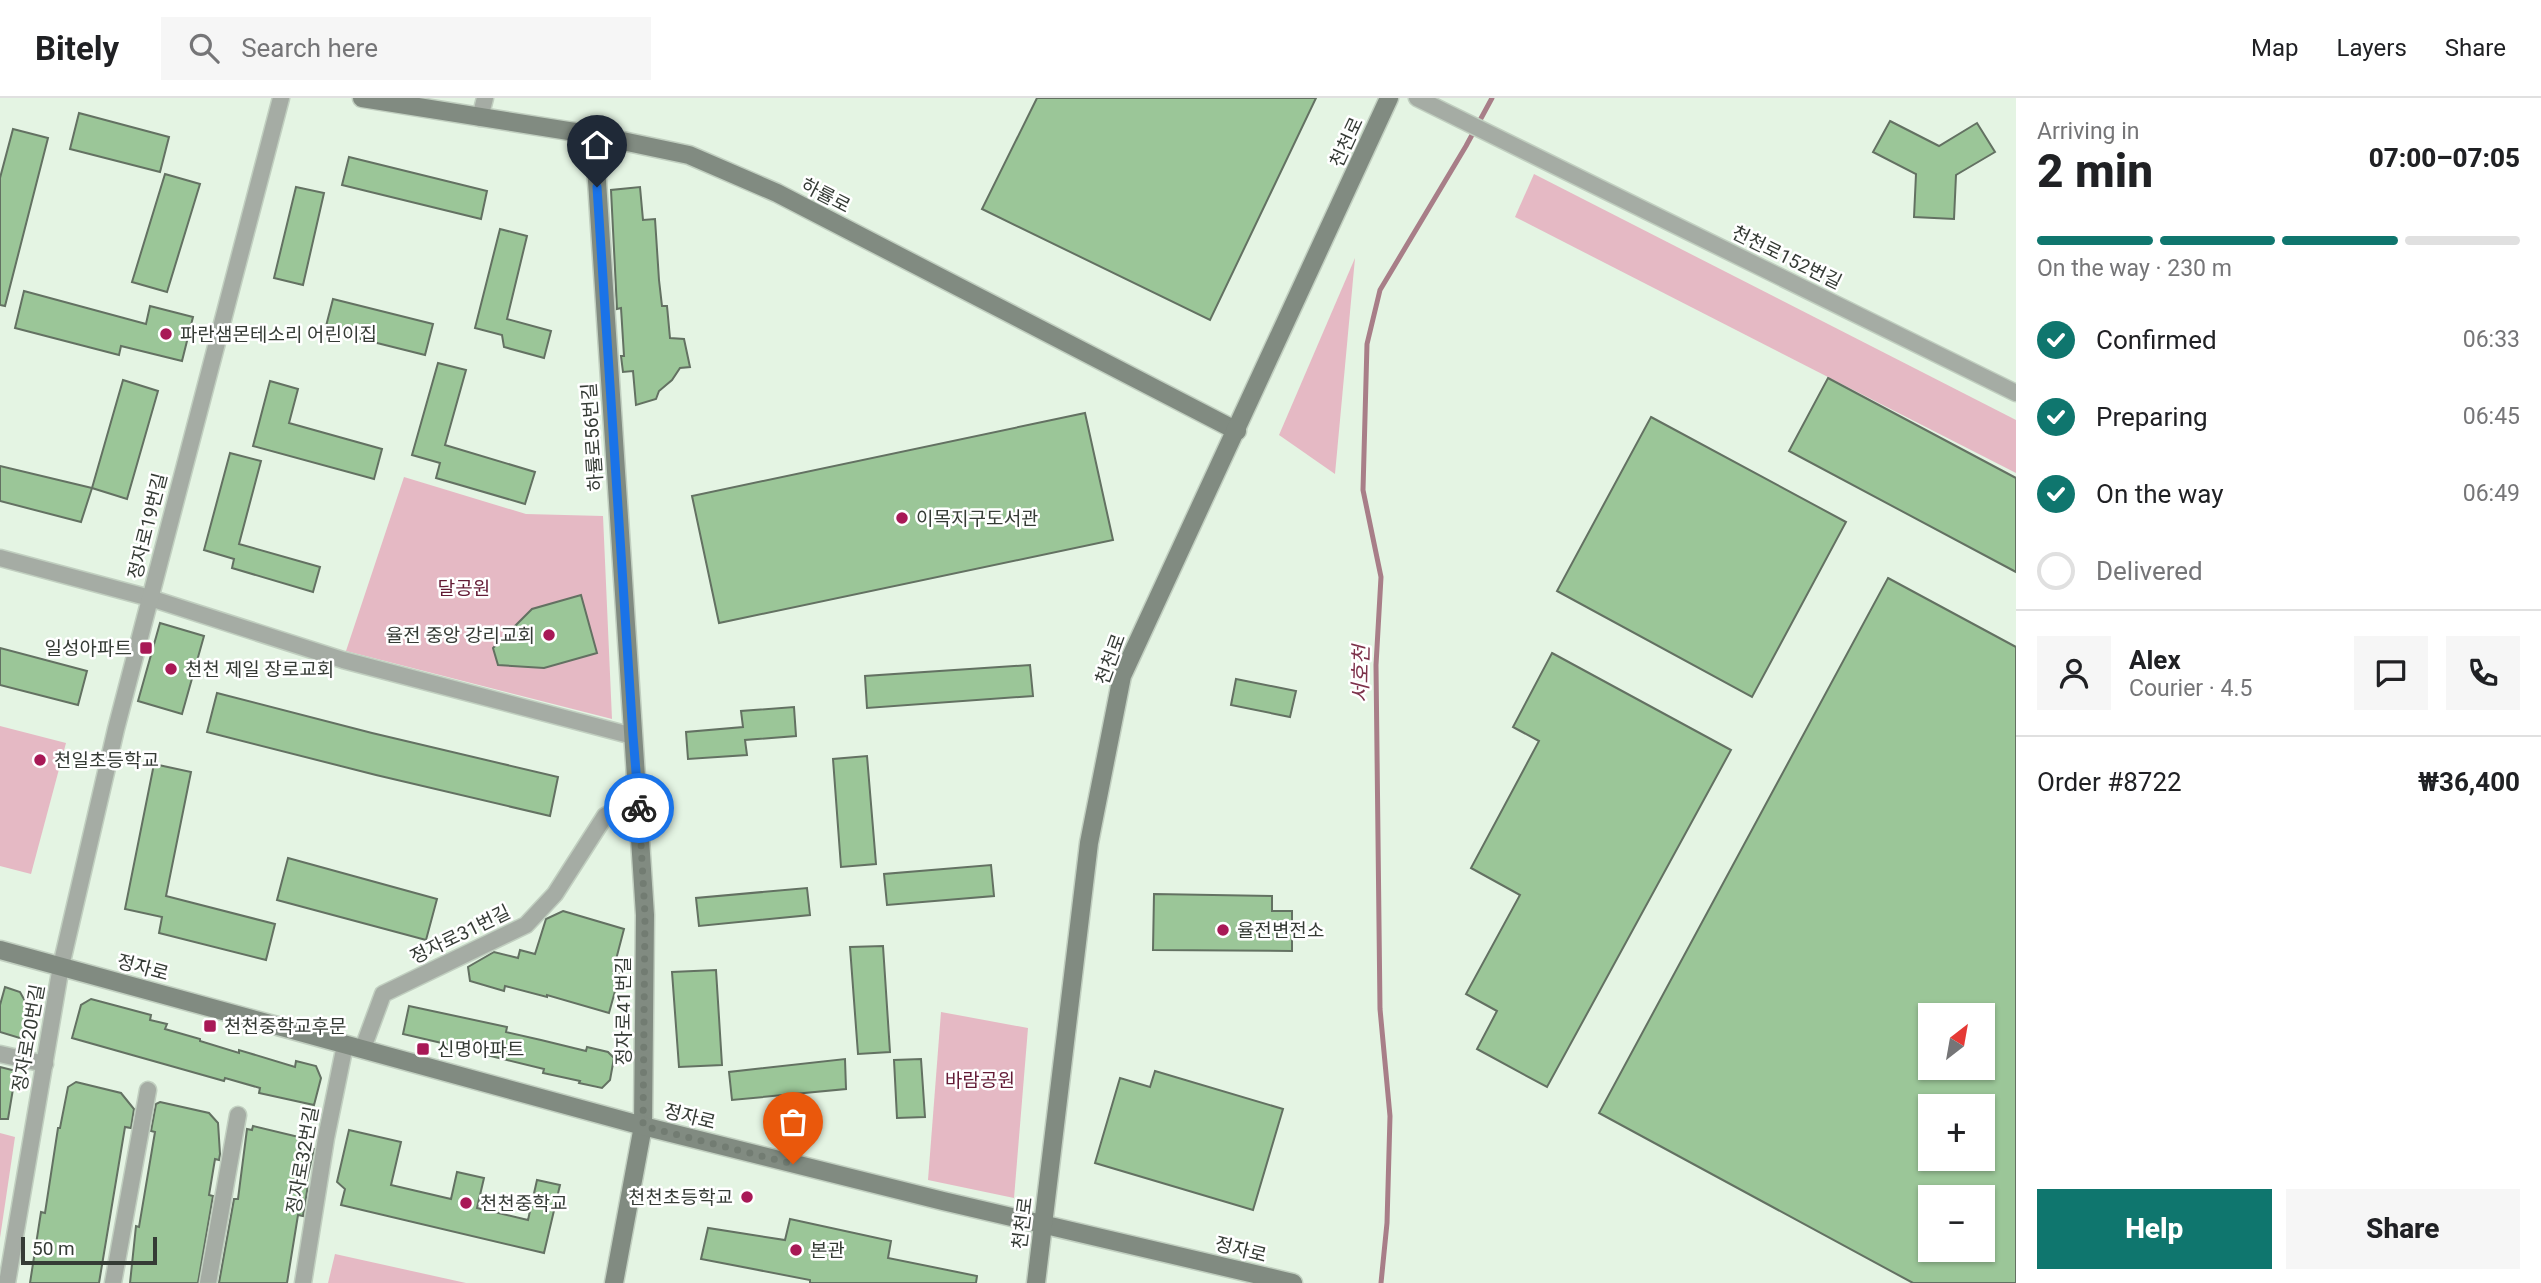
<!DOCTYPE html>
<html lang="en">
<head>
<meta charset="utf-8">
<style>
  body { margin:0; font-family:Roboto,"Noto Sans KR",sans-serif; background:#f6f6f6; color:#202124; height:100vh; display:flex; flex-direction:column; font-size:26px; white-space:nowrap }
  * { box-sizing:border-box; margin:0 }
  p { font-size:23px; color:#757577 }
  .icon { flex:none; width:38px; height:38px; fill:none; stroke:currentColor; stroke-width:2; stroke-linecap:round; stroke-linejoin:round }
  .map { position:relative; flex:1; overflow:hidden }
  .sheet { display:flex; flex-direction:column; background:#fff; width:525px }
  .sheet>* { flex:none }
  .needle { width:46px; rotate:31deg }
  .tools { position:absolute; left:1918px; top:905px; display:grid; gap:14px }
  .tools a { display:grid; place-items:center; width:77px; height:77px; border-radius:0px; background:#fff; box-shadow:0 2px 5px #0004; font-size:35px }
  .scale { position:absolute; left:21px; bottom:18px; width:136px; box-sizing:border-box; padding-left:7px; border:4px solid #353b35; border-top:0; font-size:19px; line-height:24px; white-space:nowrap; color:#353b35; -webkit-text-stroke:5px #fff; paint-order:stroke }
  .pin { position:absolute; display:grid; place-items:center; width:60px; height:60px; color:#fff; margin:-72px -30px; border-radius:50% 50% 50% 0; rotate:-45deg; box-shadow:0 0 7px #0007 }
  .pin .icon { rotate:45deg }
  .courier { position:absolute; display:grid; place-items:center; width:70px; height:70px; margin:-35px; border:5px solid #1a73e8; border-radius:50%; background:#fff; color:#222; box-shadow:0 2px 9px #0007 }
  .summary em { font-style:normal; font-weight:800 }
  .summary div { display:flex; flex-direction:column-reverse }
  .summary { display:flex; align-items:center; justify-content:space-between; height:119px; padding:0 21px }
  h1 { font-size:46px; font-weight:800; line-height:52px }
  .bar { display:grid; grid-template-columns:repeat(4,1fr); gap:10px 7px; align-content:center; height:84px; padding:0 21px }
  .bar i { height:9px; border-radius:5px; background:#e0e0e0 }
  .bar .current { background:#0f766e }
  .bar p { grid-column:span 4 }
  .line { display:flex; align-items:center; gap:18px; padding:0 21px; border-top:2px solid #e0e0e0 }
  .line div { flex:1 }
  .round { display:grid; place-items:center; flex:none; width:74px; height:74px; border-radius:0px; background:#f6f6f6 }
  ol { padding:0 21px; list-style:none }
  li { display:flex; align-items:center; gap:21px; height:77px }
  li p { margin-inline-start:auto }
  li .icon { padding:7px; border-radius:50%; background:#0f766e; color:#fff; stroke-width:4 }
  li:last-child { color:#757577 }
  li i { width:38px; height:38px; border:4px solid #e0e0e0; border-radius:50% }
  .action { display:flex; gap:14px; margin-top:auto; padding:14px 21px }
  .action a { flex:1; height:80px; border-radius:0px; background:#0f766e; color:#fff; font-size:28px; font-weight:800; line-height:80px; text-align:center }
  .action a+a { background:#f6f6f6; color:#202124 }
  header { display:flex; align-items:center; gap:42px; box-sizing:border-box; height:98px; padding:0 35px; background:#fff; border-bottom:2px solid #e0e0e0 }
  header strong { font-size:33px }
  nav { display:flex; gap:38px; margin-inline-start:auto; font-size:24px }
  .search { width:490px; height:63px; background:#f6f6f6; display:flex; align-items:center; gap:18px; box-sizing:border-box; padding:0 24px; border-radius:0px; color:#757577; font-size:26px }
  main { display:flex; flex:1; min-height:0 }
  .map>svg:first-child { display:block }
  .green { fill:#e5b9c4 }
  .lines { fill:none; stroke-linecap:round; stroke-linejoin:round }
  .stream { stroke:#a87e88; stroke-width:5 }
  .building { fill:#9bc698; stroke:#637162; stroke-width:2; fill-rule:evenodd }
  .street-casing { stroke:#c1cfc0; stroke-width:19 }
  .secondary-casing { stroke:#c1cfc0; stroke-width:21 }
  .street { stroke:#a5aca4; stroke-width:16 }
  .secondary { stroke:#818b81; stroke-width:18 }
  .done { stroke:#727c72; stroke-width:7; stroke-dasharray:0 12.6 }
  .route { stroke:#1a73e8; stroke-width:9 }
  .poi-dot { fill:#a81956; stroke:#fff; stroke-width:2.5 }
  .labels { text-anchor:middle; stroke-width:5; stroke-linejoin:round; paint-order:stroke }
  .street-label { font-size:19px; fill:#353b35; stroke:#fff }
  .poi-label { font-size:19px; fill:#353b35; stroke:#fff; text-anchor:start }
  .park-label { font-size:19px; fill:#631a35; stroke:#fff }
  .water-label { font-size:21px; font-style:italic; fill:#7c314a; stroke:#fff }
</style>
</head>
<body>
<header>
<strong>Bitely</strong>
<div class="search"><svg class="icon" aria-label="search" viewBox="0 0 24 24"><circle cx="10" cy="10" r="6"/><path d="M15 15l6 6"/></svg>Search here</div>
<nav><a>Map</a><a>Layers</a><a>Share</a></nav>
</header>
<main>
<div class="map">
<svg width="2016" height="1185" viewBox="0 0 2016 1185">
  <rect width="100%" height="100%" fill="#e4f4e3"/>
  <!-- green -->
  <g class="green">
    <path d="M1534,76l482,246v53l-501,-256z"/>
    <path d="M1355,160l-20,216 -56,-39z"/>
    <path d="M404,379l122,37 77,2 9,203 -266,-68z"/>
    <path d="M0,628l66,17 -35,131 -31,-8z"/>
    <path d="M941,914l87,16 -14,170 -86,-18z"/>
    <path d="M0,1035l15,4 -15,101z"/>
    <path d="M335,1156l131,29h-138z"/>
  </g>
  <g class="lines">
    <!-- stream -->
    <path class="stream" d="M1381,1185l6,-60 3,-107 -10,-107 -4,-344 5,-88 -18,-87 4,-146 13,-54 86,-144 26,-48"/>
  </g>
  <!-- building -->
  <g class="building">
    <path d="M1037,0h279l-106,222 -228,-111z"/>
    <path d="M79,15l90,24 -9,35 -90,-23z"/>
    <path d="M1890,23l49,25 38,-23 18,29 -39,23 -2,44 -40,-2 2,-43 -43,-22z"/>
    <path d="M13,31l35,9 -43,168 -5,-1v-127z"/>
    <path d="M349,59l138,34 -6,28 -139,-34z"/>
    <path d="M165,76l35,10 -33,108 -35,-10z"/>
    <path d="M296,89l28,6 -21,92 -29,-7z"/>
    <path d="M640,89l3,33 12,-1 4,61 3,26h5l3,32 14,1 6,28 -10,1 -8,12 -13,11 -3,8 -20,6 -3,-34 -10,1 -2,-16h3l-3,-48 -4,1 -6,-119z"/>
    <path d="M500,131l27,7 -20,83 44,12 -7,27 -40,-11 -2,-12 -27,-7z"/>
    <path d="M24,193l122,33 4,-18 43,11 -11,44 -61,-15 -2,9 -104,-27z"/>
    <path d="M333,201l100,25 -8,31 -100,-25z"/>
    <path d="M438,265l28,7 -21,75 90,27 -10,32 -89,-26 4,-15 -28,-8z"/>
    <path d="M1828,280l188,100v94l-227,-121z"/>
    <path d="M123,282l35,11 -31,108 -35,-11z"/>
    <path d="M270,283l28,8 -9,34 93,26 -8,30 -121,-33z"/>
    <path d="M1085,315l28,127 -394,83 -27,-127z"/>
    <path d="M1651,319l195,105 -94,175 -195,-106z"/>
    <path d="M230,355l31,8 -22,83 81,23 -7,25 -81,-24 2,-9 -30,-9z"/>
    <path d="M0,368l92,22 -11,34 -81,-21z"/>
    <path d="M1888,480l128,69v636h-103l-314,-170zM1930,917h53v53h-53zM1930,1008h53v52h-53zM1930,1099h53v53h-53z"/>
    <path d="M581,497l16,58 -53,15 -46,-3 -5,-17 39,-39z"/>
    <path d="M160,525l44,13 -22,78 -44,-13z"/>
    <path d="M0,550l87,23 -9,34 -78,-20z"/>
    <path d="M1552,555l179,97 -184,337 -70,-38 20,-38 -31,-17 54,-99 -49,-27 68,-127 -26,-14z"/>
    <path d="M1030,567l3,31 -166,12 -2,-32z"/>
    <path d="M1236,581l60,12 -6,26 -59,-12z"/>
    <path d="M217,595l155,40 186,44 -8,39 -174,-41 -169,-43z"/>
    <path d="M794,609l2,29 -51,4 2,15 -59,4 -2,-27 57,-5 -2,-16z"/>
    <path d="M867,658l9,108 -35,3 -8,-108z"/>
    <path d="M154,666l37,8 -25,124 109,28 -9,36 -107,-27 3,-16 -37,-8z"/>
    <path d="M288,760l149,41 -11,41 -149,-40z"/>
    <path d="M991,767l3,31 -107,9 -3,-31z"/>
    <path d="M807,790l3,27 -111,11 -3,-28z"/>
    <path d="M1154,796l118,2v15h20v40l-139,-1z"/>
    <path d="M563,813l61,18 -11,42 7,2 -11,40 -62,-18v2l-42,-11 -1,5 -34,-10 -2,-14 26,-15 24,6 2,-8 15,4 11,-35z"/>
    <path d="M883,848l7,106 -32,2 -8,-107z"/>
    <path d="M716,872l6,95 -43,2 -7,-95z"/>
    <path d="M5,889l15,5 10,18 -7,29 -23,-7v-27z"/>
    <path d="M91,901l60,16 -1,5 17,4 -2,5 35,10v2l39,12v-3l56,17 1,-6 20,5 5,12 -7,27 -55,-12 1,-5 -35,-10 -1,3 -152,-43 9,-33z"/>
    <path d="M409,908l98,21 -1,5 35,8 45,11 1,-4 21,5 6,6 -4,22 -8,8 -23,-5 1,-2 -37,-8 1,-4 -74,-18 -25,-3 1,-4 -43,-10z"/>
    <path d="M845,961l1,30 -114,11 -3,-28z"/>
    <path d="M921,961l4,58 -28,1 -3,-58z"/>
    <path d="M0,969l16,4 -8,48h-8z"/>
    <path d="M1155,973l128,38 -30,101 -158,-47 25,-85 30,9z"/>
    <path d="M76,984l45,11 13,16 -3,19 -6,-1 -26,156h-69l11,-71 4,1 13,-85h2l8,-41z"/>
    <path d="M160,1004l49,11 9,10 2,31 -1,6 -4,-1 -6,36 4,1 -15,87h-68l6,-57 3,1 16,-95 -4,-1 5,-27z"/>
    <path d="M253,1028l54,13 -2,8 9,2 -8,35 2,1 -5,31 -5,-1 -11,68h-68l15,-84h4l9,-70 5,1z"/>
    <path d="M349,1032l52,12 -10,43 60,14 6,-27 27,6 -7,30 51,12 9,-40 23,5 -16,68 -203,-48 4,-16 -8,-7z"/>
    <path d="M790,1121l101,22 -3,17 89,18 -1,7h-166v-3l-109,-21 7,-31 77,12z"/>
  </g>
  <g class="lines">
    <!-- street casing -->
    <g class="street-casing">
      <g id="street">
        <path d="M1417,0l599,295"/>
        <path d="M480,20l5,-20"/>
        <path d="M0,460l150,40 193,62 290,76"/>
        <path d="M363,950l20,-54 143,-69 29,-31 50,-78 34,-19"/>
        <path d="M0,956l45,10"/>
        <path d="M7,1185l54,-317 55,-237 165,-631"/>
        <path d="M113,1185l35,-193"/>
        <path d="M208,1185l30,-168"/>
        <path d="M303,1185l23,-145 19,-93"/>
      </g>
    </g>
    <!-- secondary casing -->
    <g class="secondary-casing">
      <g id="secondary">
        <path d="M362,0l232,37 95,20 88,38 460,238"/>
        <path d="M594,37l51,780 -2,211 -29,157"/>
        <path d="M0,852l643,176 300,75 350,82"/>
        <path d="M1036,1185l53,-440 33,-167 267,-578"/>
      </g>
    </g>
    <!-- street -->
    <use href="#street" class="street"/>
    <!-- secondary -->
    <use href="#secondary" class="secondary"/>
  </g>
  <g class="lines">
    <!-- done -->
    <path class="done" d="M639,710l6,107 -2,211 150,38"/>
    <!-- route -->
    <path class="route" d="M597,89l36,549 6,72"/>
  </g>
  <!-- markers -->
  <g class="poi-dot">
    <circle cx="166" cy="236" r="7"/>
    <circle cx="902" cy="420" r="7"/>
    <circle cx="549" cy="537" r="7"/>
    <rect x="139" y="543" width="14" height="14" rx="3.5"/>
    <circle cx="171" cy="571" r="7"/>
    <circle cx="40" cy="662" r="7"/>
    <circle cx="1223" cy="832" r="7"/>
    <rect x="203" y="921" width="14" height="14" rx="3.5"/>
    <rect x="416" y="944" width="14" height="14" rx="3.5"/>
    <circle cx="747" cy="1099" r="7"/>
    <circle cx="466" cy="1105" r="7"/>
    <circle cx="796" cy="1152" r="7"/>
  </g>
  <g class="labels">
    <!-- street labels -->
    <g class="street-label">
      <text transform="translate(1346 44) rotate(-65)" y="7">천천로</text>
      <text transform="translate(826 97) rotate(27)" y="7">하률로</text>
      <text transform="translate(1787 159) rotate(26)" y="7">천천로152번길</text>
      <text transform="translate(592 339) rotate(-94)" y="7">하률로56번길</text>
      <text transform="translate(147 428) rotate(-76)" y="7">정자로19번길</text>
      <text transform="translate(1110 561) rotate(-70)" y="7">천천로</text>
      <text transform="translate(460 836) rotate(-26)" y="7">정자로31번길</text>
      <text transform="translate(143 869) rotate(15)" y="7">정자로</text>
      <text transform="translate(623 913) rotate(-90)" y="7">정자로41번길</text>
      <text transform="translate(28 940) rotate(-80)" y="7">정자로20번길</text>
      <text transform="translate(690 1018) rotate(14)" y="7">정자로</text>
      <text transform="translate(302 1062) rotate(-80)" y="7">정자로32번길</text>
      <text transform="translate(1022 1125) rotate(-83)" y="7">천천로</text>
      <text transform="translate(1241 1151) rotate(14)" y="7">정자로</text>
    </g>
    <!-- poi labels -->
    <g class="poi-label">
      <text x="180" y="243">파란샘몬테소리 어린이집</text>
      <text x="916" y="427">이목지구도서관</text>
      <text x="535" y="544" text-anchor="end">율전 중앙 강리교회</text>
      <text x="132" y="557" text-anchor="end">일성아파트</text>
      <text x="185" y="578">천천 제일 장로교회</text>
      <text x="54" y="669">천일초등학교</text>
      <text x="1237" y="839">율전변전소</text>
      <text x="224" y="935">천천중학교후문</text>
      <text x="437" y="958">신명아파트</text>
      <text x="733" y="1106" text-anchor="end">천천초등학교</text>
      <text x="480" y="1112">천천중학교</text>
      <text x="810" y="1159">본관</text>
    </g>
    <!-- park labels -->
    <g class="park-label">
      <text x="464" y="497">달공원</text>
      <text x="980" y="989">바람공원</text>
    </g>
    <!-- water labels -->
    <g class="water-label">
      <text transform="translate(1361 576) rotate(-89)" y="7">서호천</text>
    </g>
  </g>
</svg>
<div class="tools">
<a><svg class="needle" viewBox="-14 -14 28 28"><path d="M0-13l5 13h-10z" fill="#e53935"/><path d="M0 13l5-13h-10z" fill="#757577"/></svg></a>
<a>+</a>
<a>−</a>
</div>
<div class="scale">50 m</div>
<div class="pin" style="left:793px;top:1066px;background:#ea580c"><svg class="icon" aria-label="bag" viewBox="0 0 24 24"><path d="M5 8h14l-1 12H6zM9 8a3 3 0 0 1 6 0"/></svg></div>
<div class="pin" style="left:597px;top:89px;background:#1f2937"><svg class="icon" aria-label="home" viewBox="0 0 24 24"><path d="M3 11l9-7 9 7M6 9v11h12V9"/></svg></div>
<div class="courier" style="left:639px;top:710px"><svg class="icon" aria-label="bike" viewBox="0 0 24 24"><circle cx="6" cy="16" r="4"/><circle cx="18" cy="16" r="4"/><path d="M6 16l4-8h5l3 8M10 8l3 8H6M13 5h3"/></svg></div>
</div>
<section class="sheet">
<div class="summary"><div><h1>2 min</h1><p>Arriving in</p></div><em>07:00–07:05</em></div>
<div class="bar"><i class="current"></i><i class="current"></i><i class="current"></i><i></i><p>On the way · 230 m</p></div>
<ol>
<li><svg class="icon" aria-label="check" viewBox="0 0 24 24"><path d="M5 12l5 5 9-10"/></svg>Confirmed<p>06:33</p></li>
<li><svg class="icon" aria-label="check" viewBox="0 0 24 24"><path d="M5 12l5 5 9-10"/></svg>Preparing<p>06:45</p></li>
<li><svg class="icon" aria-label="check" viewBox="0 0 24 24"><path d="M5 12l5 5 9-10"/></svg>On the way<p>06:49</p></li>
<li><i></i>Delivered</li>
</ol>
<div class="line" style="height:126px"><a class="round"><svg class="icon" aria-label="person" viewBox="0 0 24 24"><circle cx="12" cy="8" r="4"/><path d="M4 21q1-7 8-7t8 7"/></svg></a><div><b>Alex</b><p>Courier · 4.5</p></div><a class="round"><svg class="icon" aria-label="chat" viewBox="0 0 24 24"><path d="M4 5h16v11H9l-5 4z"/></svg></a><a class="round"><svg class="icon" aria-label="phone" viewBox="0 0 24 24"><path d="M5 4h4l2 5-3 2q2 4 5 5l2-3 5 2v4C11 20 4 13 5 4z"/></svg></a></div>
<div class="line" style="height:91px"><div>Order #8722</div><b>₩36,400</b></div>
<div class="action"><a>Help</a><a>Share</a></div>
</section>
</main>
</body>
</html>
